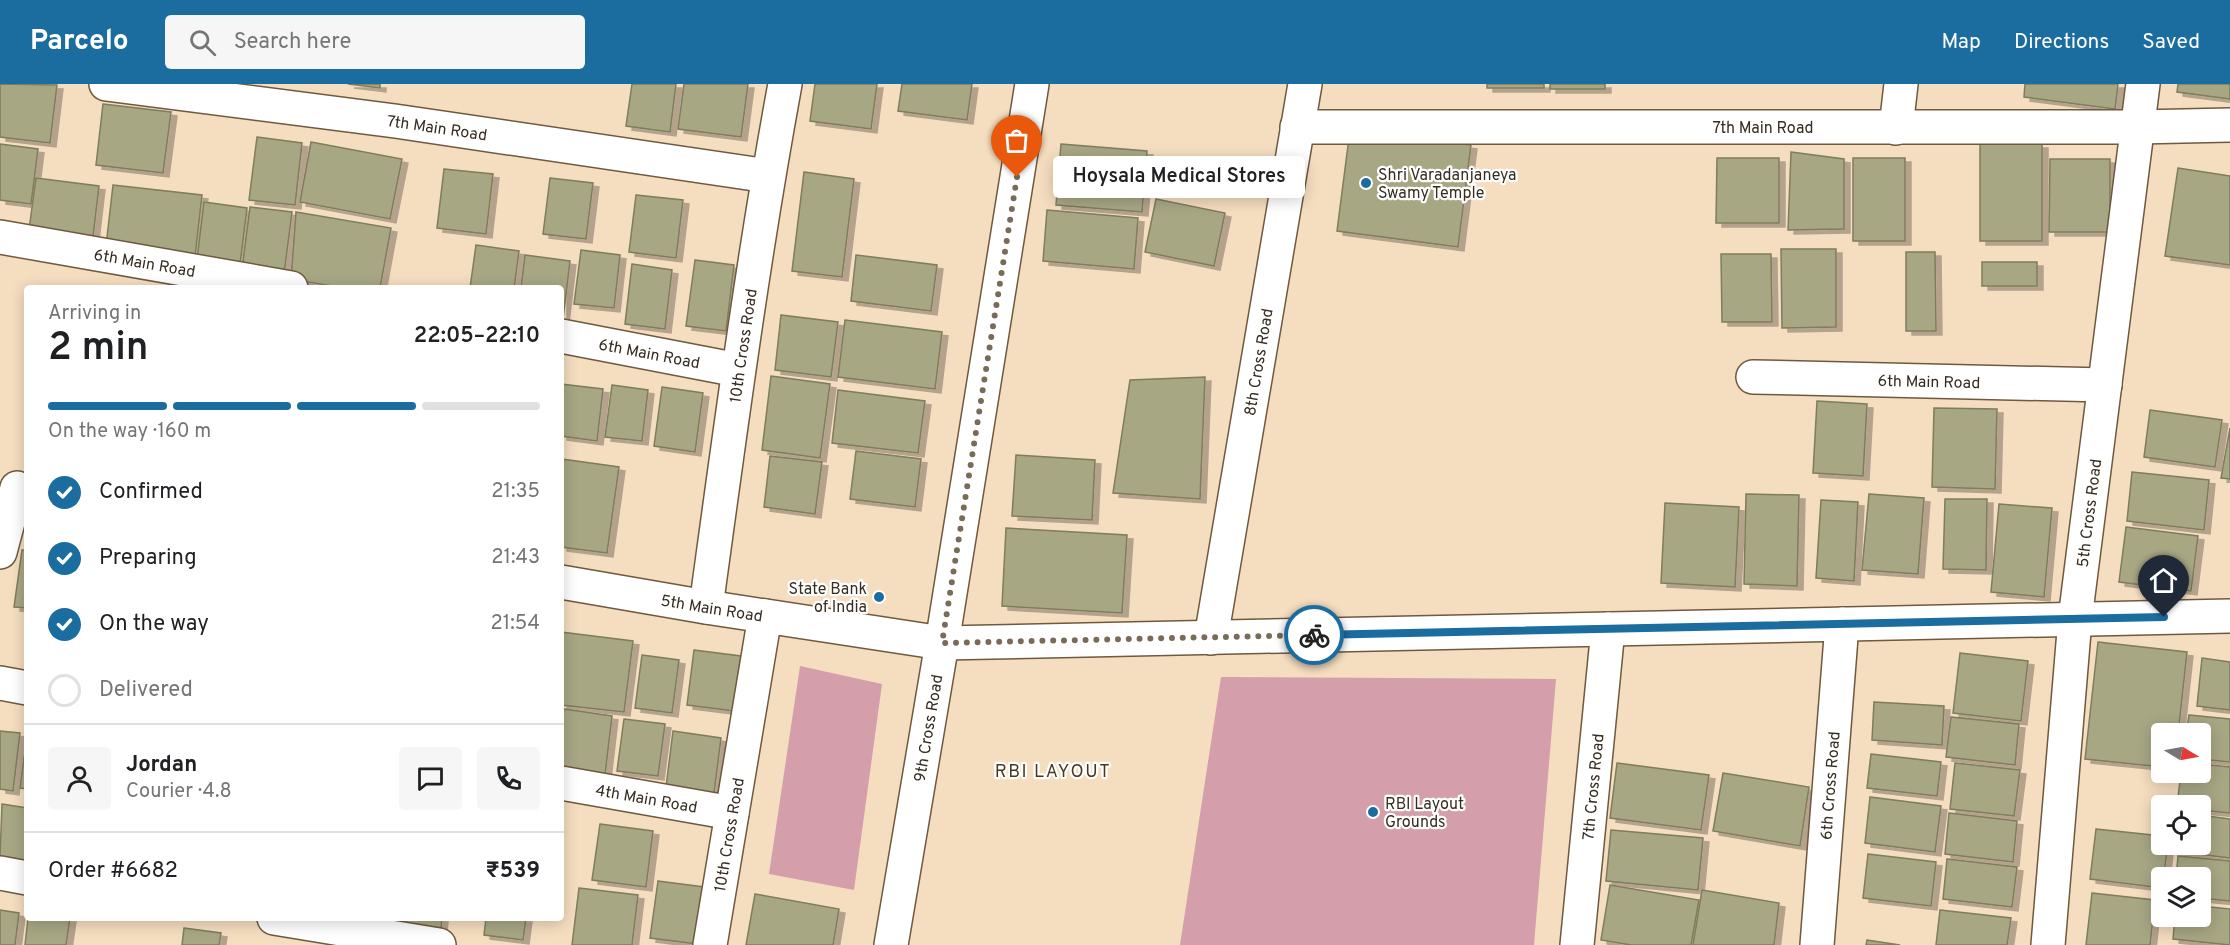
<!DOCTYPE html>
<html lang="en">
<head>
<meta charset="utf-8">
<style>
  body { margin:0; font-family:Overpass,sans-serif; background:#f6f6f6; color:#202124; height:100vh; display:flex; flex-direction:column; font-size:22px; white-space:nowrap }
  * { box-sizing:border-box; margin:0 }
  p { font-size:20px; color:#757577 }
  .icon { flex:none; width:33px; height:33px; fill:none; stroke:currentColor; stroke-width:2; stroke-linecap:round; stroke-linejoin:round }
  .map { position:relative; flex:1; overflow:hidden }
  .drawer { position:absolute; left:24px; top:201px; width:540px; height:636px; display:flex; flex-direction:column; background:#fff; border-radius:6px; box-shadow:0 3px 15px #0003 }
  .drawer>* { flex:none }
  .needle { width:39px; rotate:100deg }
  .buttons { position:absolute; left:2151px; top:639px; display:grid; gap:12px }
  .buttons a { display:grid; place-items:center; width:60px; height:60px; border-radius:6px; background:#fff; box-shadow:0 3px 15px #0003; font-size:30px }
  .pin { position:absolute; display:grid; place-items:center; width:51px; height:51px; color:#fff; margin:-62px -26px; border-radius:50% 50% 50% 0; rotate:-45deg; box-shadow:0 0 6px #0007 }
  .pin .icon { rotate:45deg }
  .courier { position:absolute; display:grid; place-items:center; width:60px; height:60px; margin:-30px; border:4px solid #1c6d9f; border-radius:50%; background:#fff; color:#222; box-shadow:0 2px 8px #0007 }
  .bubble { position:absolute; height:42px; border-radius:6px; background:#fff; box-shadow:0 3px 15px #0003; font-size:20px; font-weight:600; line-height:42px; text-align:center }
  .head em { font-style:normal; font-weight:600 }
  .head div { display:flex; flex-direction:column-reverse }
  .head { display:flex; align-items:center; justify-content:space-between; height:102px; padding:0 24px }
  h1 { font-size:39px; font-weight:600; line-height:45px }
  .bar { display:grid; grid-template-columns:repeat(4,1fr); gap:9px 6px; align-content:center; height:72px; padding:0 24px }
  .bar i { height:8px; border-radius:4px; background:#e0e0e0 }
  .bar .current { background:#1c6d9f }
  .bar p { grid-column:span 4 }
  .line { display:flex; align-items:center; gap:15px; padding:0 24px; border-top:2px solid #e0e0e0 }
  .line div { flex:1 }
  .round { display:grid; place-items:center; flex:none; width:63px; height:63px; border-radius:6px; background:#f6f6f6 }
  ol { padding:0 24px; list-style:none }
  li { display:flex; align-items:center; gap:18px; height:66px }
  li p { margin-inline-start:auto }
  li .icon { padding:6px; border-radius:50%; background:#1c6d9f; color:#fff; stroke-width:4 }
  li:last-child { color:#757577 }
  li i { width:33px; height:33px; border:3px solid #e0e0e0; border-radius:50% }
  header { display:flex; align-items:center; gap:36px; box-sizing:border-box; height:84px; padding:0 30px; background:#1c6d9f; color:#fff }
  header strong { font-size:28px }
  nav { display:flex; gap:33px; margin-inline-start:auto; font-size:21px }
  .search { width:420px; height:54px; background:#f6f6f6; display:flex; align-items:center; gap:15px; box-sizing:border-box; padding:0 21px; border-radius:6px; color:#757577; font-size:22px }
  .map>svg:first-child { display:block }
  .green { fill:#d49fab }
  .building { fill:#a8a784; stroke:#7e7d5c; stroke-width:1.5; filter:url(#shadow) }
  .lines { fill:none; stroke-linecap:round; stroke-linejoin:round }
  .minor-casing { stroke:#6f593f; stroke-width:36 }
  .minor { stroke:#fff; stroke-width:33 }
  .done { stroke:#796b58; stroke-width:6; stroke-dasharray:0 10.8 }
  .route { stroke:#1c6d9f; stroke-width:8 }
  .poi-dot { fill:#1c6d9f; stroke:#fff; stroke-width:2 }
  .labels { text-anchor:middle; stroke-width:4.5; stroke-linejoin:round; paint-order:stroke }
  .street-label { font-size:16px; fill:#362d21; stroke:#fff }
  .poi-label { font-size:16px; fill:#362d21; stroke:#fff; text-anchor:start }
  .neighbourhood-label { font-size:18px; letter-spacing:1.5px; fill:#4b371e; stroke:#fff }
</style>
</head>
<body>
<header>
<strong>Parcelo</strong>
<div class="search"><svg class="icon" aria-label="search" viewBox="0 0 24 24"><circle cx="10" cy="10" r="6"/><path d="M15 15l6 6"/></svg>Search here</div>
<nav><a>Map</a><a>Directions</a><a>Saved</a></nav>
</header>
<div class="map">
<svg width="2230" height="861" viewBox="0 0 2230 861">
  <defs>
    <filter id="shadow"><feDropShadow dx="6" dy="4" stdDeviation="0" flood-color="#0004"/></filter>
  </defs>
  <rect width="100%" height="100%" fill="#f5ddbf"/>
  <!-- green -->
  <g class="green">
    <path d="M800,582l82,18 -28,206 -85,-16z"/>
    <path d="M1221,593l335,2 -22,266h-354z"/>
  </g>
  <!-- building -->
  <g class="building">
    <path d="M0,0l57,1 -7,58 -50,-6z"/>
    <path d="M348,0h32v4z"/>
    <path d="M632,0h44l-6,48 -44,-6z"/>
    <path d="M684,0h64l-7,53 -63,-8z"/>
    <path d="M815,0h62l-6,45 -61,-8z"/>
    <path d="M902,0h70l-5,36 -69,-9z"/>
    <rect x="1487" y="0" width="57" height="4"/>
    <rect x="1550" y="0" width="55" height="5"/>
    <path d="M2025,0h93l-3,25 -91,-12z"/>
    <path d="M2178,0h52v15l-53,-7z"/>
    <path d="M103,20l68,8 -8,61 -67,-8z"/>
    <path d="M1350,46l121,15 -13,102 -121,-16z"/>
    <path d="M257,53l45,6 -7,62 -46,-5z"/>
    <path d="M311,58l91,17 -12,60 -90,-17z"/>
    <path d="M0,60l38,5 -7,55 -31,-4z"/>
    <path d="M1061,60l86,7 -5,61 -86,-7z"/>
    <rect x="1980" y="60" width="62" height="97"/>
    <path d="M1791,68l53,7v70l-56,1z"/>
    <path d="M1717,74h62v65h-63z"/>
    <rect x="1853" y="74" width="52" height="83"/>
    <path d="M2050,75h60v73h-61z"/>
    <path d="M2178,84l52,8v89l-65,-9z"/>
    <path d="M444,85l49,5 -7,60 -49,-6z"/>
    <path d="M804,88l50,7 -12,98 -50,-6z"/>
    <path d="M36,94l63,8 -7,59 -64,-8z"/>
    <path d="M550,94l43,5 -7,56 -43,-5z"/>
    <path d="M113,101l89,10 -7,61 -89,-10z"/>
    <path d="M636,111l47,5 -7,58 -47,-6z"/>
    <path d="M1156,115l69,14 -11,53 -69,-14z"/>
    <path d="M204,118l43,6 -7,56 -43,-5z"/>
    <path d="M250,123l42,5 -8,62 -42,-5z"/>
    <path d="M1047,126l91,8 -4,51 -91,-8z"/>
    <path d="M296,128l95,16 -11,60h-37l-52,-9z"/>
    <path d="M476,161l43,6 -5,37h-44z"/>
    <path d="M1781,165h55v78l-54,1z"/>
    <path d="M581,166l39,5 -6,53 -40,-4z"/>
    <path d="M1906,168h29l1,79h-30z"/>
    <path d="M1721,170h50l1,68h-50z"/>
    <path d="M525,171l45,6 -7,58h-2v-31h-40z"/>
    <path d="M856,171l81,10 -6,46 -80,-10z"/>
    <path d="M695,176l39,5 -8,66 -40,-5z"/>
    <rect x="1982" y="178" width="55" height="24"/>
    <path d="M632,180l40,6 -7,59 -40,-5z"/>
    <path d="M781,231l57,7 -7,55 -56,-7z"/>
    <path d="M845,236l97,12 -7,57 -97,-12z"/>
    <path d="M771,292l59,8 -10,74 -58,-8z"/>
    <path d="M1205,293l-5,122 -87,-6 17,-113z"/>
    <path d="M561,300l42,5 -6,52 -36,-5z"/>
    <path d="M612,301l36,5 -6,51 -37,-4z"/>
    <path d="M662,303l41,6 -8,59 -41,-6z"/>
    <path d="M838,306l87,11 -7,52 -86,-10z"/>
    <path d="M1817,317l50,3 -4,72 -50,-3z"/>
    <path d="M1934,324l63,1 -2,80 -63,-2z"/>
    <path d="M2150,326l72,10 -7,47 -71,-10z"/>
    <path d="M2230,344v51l-9,-1z"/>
    <path d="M856,367l65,8 -6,48 -65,-8z"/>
    <path d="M1016,371l79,5 -3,60 -80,-4z"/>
    <path d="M770,372l52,6 -7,52 -51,-7z"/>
    <path d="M562,375l57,8 -12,86 -46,-6z"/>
    <path d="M2132,388l77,8 -5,50 -77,-9z"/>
    <path d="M1746,410l53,1 -2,91 -53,-2z"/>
    <path d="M1869,410l55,4 -6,76 -56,-4z"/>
    <path d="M1945,415h42l-1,71 -43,-1z"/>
    <path d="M1821,416l37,2 -4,79 -38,-3z"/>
    <path d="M1665,419l74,4 -4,80 -74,-4z"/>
    <path d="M1999,420l53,4 -8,89 -53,-5z"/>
    <path d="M2126,443l72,9 -7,55 -72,-9z"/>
    <path d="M1006,444l121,7 -5,78 -120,-7z"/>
    <path d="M22,466h5v58l-13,-1z"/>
    <path d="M561,548l72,9 -9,71 -63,-7z"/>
    <path d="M2098,558l89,10 -9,82h-16v33l-77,-8z"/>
    <path d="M694,566l47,6 -7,55 -47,-6z"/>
    <path d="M1960,569l68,8 -7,60 -68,-8z"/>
    <path d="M642,571l37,5 -7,53 -37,-5z"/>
    <path d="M2202,574l28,4v48l-33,-4z"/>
    <path d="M1874,618l70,4 -2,39 -70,-5z"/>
    <path d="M564,625l48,7 -7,59 -44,-8v-41z"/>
    <path d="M2189,631l41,4v43l-30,-3v-25h-14z"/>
    <path d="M1951,633l68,7 -4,41 -69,-8z"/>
    <path d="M624,635l41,5 -7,52 -41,-5z"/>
    <path d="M0,647l20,2 -7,58 -13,-2z"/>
    <path d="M673,647l48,7 -7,55 -48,-6z"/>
    <path d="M27,651v54l-7,-1z"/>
    <path d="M1871,670l70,8 -4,34 -70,-8z"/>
    <path d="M1617,679l92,12 -8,55 -91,-12z"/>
    <path d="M1955,679l65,7 -6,46 -64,-7z"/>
    <path d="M2200,680l30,3v46l-30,-3v-4h-23l4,-34h19z"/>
    <path d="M1723,689l86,14 -9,59 -87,-15z"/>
    <path d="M1870,713l71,9 -6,46 -70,-9z"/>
    <path d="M2,720l25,4v53l-27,-4z"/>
    <path d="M1949,729l68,8 -4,41 -68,-8z"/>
    <path d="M2200,731l30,4v39l-56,-7 1,-7h25z"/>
    <path d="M600,740l53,7 -7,56 -54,-7z"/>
    <path d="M2096,745l66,7v8h6l-6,44 -72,-9z"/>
    <path d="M1611,746l92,8 -5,52 -92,-9z"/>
    <path d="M1868,770l68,8 -5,44 -68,-8z"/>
    <path d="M2178,772l52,5v40l-30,-3v-20h-24z"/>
    <path d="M1947,775l70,8 -5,40 -69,-8z"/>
    <path d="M658,797l54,7 -7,57 -55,-7z"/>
    <path d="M1610,801l89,15 -8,45h-60l-30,-5z"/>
    <path d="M579,804l59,7 -6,50h-60z"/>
    <path d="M1702,806l77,13 -5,42h-81z"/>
    <path d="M2092,809l63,7 -5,45h-64z"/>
    <path d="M755,810l84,15 -6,36h-87z"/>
    <path d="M2200,822l30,3v36l-57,-6 2,-23h25z"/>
    <path d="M0,826l19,3 -4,32h-15z"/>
    <path d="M1940,826l71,8 -4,27h-71z"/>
    <path d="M28,834h42l-4,27h-41z"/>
    <path d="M399,834h43l-1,10 -43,-5z"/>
    <path d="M486,834h40l-3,22 -39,-5z"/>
    <path d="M184,844l37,5 -2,12h-37z"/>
    <path d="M1867,856l33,5h-34z"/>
  </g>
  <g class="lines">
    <!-- minor casing -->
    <g class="minor-casing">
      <g id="minor">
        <path id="s1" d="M106,0l289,37 373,55"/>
        <path id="s2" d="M1297,43h840l93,-2"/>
        <path d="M1896,44l5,-44"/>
        <path id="s3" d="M0,153l291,51"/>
        <path id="s4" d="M561,252l177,34"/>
        <path id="s5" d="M1753,293l352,8"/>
        <path d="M0,468l17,-64"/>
        <path id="s6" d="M561,498l145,25 236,36 1288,-27"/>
        <path id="s7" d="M706,523c24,-175 47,-349 79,-523"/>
        <path id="s8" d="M1211,554l94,-554"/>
        <path d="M0,599l27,5"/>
        <path id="s9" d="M561,699l171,30"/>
        <path d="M0,789l27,5"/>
        <path d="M274,834l165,27"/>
        <path id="s10" d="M710,861l55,-329"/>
        <path id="s11" d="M891,861l51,-302 90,-559"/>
        <path id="s12" d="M1577,861l31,-316"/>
        <path id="s13" d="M1817,861l25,-321"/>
        <path id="s14" d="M2048,861l27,-326 68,-535"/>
      </g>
    </g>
    <!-- minor -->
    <use href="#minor" class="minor"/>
  </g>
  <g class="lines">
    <!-- done -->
    <path class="done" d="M1017,93l-75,466 372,-8"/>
    <!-- route -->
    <path class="route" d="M1314,551l850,-18"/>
  </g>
  <!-- markers -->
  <g class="poi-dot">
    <circle cx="1366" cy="99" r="6"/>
    <circle cx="879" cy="513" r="6"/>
    <circle cx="1373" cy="728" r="6"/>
  </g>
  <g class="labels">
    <!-- street labels -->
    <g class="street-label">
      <text dy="6" stroke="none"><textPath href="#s2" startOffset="466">7th Main Road</textPath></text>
      <text dy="6" stroke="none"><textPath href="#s1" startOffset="334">7th Main Road</textPath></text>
      <text dy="6" stroke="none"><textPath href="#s3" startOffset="147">6th Main Road</textPath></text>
      <text dy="6" stroke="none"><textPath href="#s7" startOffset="264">10th Cross Road</textPath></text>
      <text dy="6" stroke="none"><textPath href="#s4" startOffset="90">6th Main Road</textPath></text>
      <text dy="6" stroke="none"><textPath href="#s8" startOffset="280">8th Cross Road</textPath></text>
      <text dy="6" stroke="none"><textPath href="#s5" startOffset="176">6th Main Road</textPath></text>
      <text dy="6" stroke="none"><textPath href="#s14" startOffset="434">5th Cross Road</textPath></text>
      <text dy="6" stroke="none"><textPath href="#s6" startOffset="153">5th Main Road</textPath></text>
      <text dy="6" stroke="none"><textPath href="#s11" startOffset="220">9th Cross Road</textPath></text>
      <text dy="6" stroke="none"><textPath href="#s13" startOffset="160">6th Cross Road</textPath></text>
      <text dy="6" stroke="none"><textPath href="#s12" startOffset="159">7th Cross Road</textPath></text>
      <text dy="6" stroke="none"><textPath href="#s9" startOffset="87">4th Main Road</textPath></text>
      <text dy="6" stroke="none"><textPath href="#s10" startOffset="112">10th Cross Road</textPath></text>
    </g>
    <!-- poi labels -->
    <g class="poi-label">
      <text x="1378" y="96">Shri Varadanjaneya<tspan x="1378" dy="18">Swamy Temple</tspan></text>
      <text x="867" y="510" text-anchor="end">State Bank<tspan x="867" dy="18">of India</tspan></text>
      <text x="1385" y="725">RBI Layout<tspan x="1385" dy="18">Grounds</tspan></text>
    </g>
    <!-- neighbourhood labels -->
    <g class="neighbourhood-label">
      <text x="1053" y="693">RBI LAYOUT</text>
    </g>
  </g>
</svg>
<div class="buttons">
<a><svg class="needle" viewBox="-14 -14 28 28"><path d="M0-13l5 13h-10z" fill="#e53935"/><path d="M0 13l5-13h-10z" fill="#757577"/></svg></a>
<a><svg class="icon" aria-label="locate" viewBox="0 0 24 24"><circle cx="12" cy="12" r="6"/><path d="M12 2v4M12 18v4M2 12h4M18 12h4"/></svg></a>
<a><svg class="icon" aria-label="layers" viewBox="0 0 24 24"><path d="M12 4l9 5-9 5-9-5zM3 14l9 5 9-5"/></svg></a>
</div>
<div class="pin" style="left:1017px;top:93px;background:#ea580c"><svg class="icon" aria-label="bag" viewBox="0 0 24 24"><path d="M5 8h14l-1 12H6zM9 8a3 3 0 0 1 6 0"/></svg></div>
<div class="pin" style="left:2164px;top:533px;background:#1f2937"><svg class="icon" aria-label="home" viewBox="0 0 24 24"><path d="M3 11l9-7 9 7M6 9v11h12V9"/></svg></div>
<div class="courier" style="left:1314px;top:551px"><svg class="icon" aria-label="bike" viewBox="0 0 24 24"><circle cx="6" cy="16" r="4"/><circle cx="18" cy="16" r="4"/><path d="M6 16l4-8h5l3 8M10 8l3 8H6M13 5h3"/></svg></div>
<div class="bubble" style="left:1053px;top:72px;width:252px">Hoysala Medical Stores</div>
<section class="drawer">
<div class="head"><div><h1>2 min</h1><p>Arriving in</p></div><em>22:05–22:10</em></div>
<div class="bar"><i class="current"></i><i class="current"></i><i class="current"></i><i></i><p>On the way · 160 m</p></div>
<ol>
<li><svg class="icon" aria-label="check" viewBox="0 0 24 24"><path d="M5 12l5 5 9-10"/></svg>Confirmed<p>21:35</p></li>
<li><svg class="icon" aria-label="check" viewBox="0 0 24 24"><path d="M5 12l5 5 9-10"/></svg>Preparing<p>21:43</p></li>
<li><svg class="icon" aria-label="check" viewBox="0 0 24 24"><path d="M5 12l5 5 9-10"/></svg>On the way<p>21:54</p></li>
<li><i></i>Delivered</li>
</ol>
<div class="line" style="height:108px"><a class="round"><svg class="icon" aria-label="person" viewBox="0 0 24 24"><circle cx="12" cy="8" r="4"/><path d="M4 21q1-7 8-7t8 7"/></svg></a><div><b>Jordan</b><p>Courier · 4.8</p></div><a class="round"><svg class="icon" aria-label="chat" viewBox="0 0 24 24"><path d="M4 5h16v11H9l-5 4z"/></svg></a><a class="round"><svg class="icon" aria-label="phone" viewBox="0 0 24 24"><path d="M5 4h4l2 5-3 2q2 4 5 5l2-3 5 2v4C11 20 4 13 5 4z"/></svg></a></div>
<div class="line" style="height:78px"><div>Order #6682</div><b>₹539</b></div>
</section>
</div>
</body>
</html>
